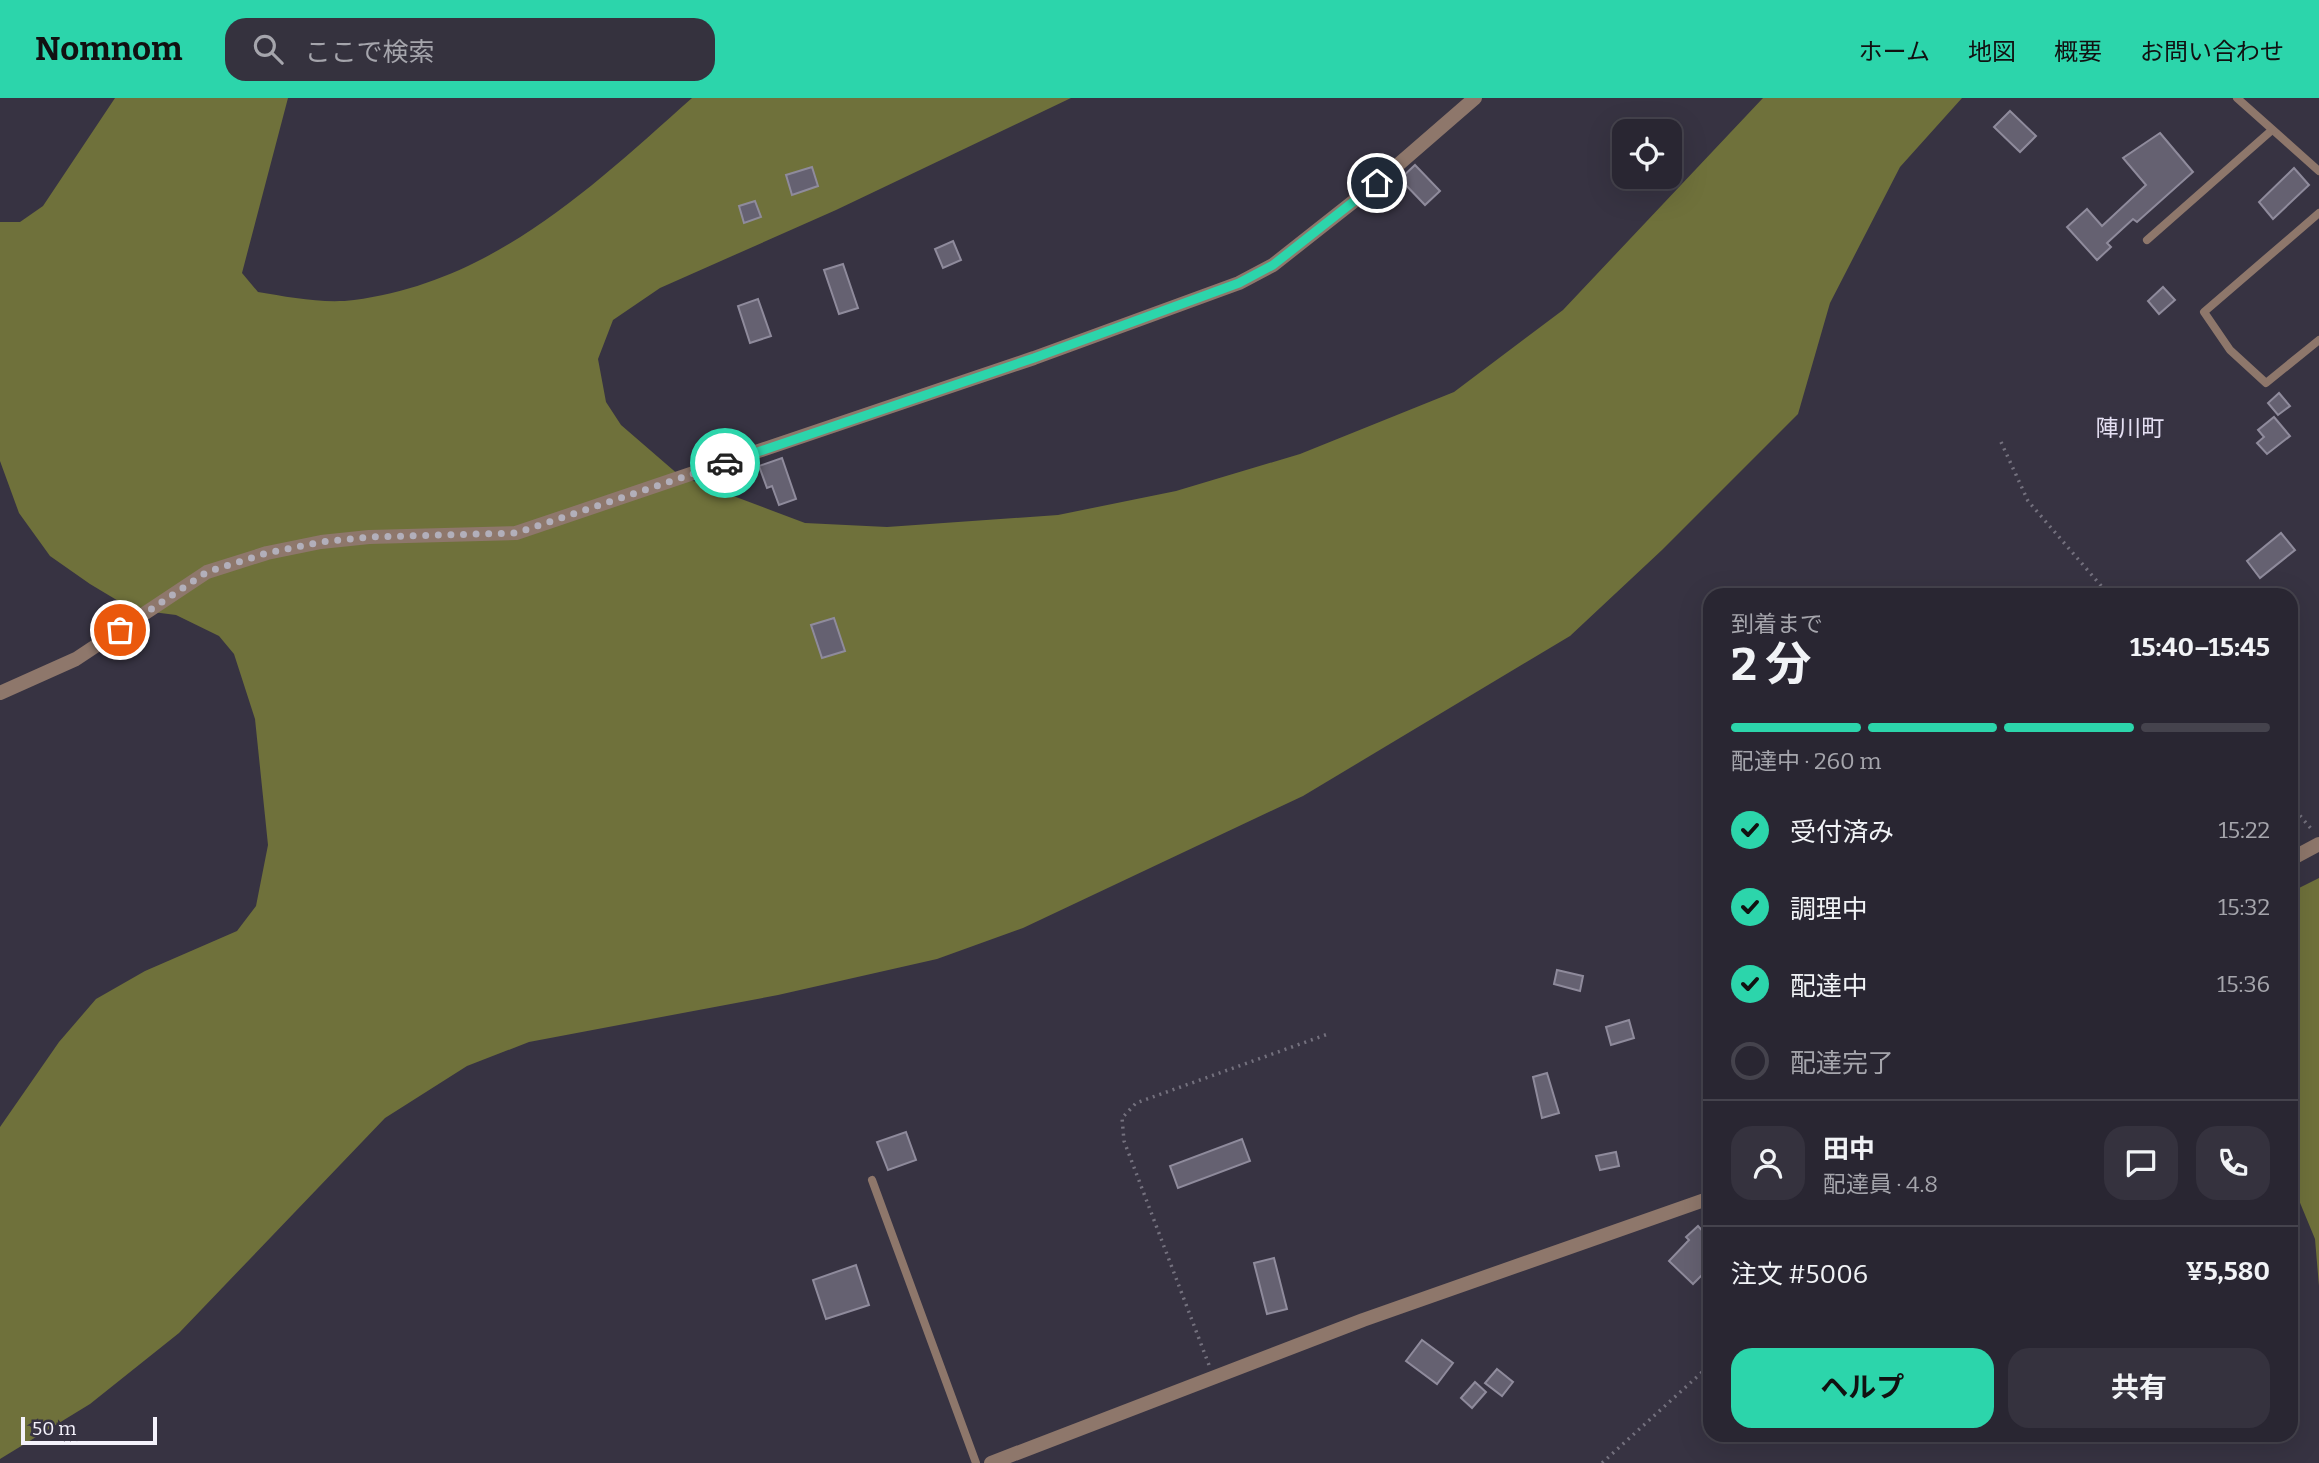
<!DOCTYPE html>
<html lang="ja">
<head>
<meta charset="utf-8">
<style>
  body { margin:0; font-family:Bitter,"Noto Sans JP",serif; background:#35323e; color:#f1f3f6; height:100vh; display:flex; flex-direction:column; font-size:26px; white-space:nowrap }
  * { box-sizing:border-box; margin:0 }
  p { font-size:23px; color:#a5a5ac }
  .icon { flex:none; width:38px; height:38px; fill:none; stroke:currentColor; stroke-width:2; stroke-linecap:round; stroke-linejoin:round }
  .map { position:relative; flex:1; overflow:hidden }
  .panel { position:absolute; left:1703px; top:490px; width:595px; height:854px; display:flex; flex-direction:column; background:#292632; border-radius:21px; box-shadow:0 7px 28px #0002,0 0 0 2px #45434d }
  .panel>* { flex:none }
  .controls { position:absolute; left:1612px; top:21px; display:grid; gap:14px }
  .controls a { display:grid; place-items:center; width:70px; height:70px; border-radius:14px; background:#292632; box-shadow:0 7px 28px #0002,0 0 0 2px #45434d; font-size:35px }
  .scale { position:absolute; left:21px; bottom:18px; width:136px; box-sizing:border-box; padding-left:7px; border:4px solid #f4f2fb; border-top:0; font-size:19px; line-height:24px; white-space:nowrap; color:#f4f2fb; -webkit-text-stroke:5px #373342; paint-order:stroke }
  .pin { position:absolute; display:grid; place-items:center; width:60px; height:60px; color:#fff; margin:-30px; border:4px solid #fff; border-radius:50%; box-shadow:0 2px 7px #0007 }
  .courier { position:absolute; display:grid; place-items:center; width:70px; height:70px; margin:-35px; border:5px solid #2cd5ab; border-radius:50%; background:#fff; color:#222; box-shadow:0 2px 9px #0007 }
  .headline em { font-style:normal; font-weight:700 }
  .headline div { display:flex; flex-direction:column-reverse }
  .headline { display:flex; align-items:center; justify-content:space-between; height:119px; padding:0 28px }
  h1 { font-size:46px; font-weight:700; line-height:52px }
  .bar { display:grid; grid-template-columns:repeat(4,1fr); gap:10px 7px; align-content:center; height:84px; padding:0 28px }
  .bar i { height:9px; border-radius:5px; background:#45434d }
  .bar .current { background:#2cd5ab }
  .bar p { grid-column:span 4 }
  .line { display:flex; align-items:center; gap:18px; padding:0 28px; border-top:2px solid #45434d }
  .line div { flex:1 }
  .round { display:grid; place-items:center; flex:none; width:74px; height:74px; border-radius:21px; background:#35323e }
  ol { padding:0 28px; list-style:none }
  li { display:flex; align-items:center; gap:21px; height:77px }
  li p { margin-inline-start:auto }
  li .icon { padding:7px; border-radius:50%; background:#2cd5ab; color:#111; stroke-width:4 }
  li:last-child { color:#a5a5ac }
  li i { width:38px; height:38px; border:4px solid #45434d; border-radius:50% }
  .cta { display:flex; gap:14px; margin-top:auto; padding:14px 28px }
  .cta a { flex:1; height:80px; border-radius:21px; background:#2cd5ab; color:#111; font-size:28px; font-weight:700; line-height:80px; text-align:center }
  .cta a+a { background:#35323e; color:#f1f3f6 }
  header { display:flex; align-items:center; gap:42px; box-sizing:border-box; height:98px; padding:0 35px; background:#2cd5ab; color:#111 }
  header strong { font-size:33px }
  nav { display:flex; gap:38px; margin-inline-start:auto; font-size:24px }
  .search { width:490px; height:63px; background:#35323e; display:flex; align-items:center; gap:18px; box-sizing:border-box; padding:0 24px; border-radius:21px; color:#a5a5ac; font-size:26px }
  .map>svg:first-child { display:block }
  .forest { fill:#6f713b }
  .building { fill:#656171; stroke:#8f8b9c; stroke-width:2 }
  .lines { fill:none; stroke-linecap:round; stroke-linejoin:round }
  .path { stroke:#74717e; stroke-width:3.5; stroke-dasharray:2 5; stroke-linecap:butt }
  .service { stroke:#8e776b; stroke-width:8 }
  .minor { stroke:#8e776b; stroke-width:14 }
  .tertiary { stroke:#8e776b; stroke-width:14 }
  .done { stroke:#b2afba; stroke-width:7; stroke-dasharray:0 12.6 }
  .route { stroke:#2cd5ab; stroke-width:9 }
  .labels { text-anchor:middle; stroke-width:7; stroke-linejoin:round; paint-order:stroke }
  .quarter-label { font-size:23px; fill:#e5e0f3; stroke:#373342 }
</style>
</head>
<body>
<header>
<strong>Nomnom</strong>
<div class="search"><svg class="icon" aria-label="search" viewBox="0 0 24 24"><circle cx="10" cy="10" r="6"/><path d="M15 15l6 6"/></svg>ここで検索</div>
<nav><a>ホーム</a><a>地図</a><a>概要</a><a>お問い合わせ</a></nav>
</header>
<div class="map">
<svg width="2319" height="1365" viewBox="0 0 2319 1365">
  <rect width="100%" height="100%" fill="#373342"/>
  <!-- forest -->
  <g class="forest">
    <path d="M115,0h173l-46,175 16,19c30,5 66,12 96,8 139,-18 238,-113 338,-202h379l-235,112 -176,78 -47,32 -15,39 8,43 15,23 59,51 125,47 82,4 171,-12 118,-24 124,-37 154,-62 109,-82 200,-212h199l-62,69 -70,136 -32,111 -136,136 -92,86 -267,160 -280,132 -86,31 -159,36 -249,47 -62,24 -82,52 -206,215 -89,71 -90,55v-332l59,-85 37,-43 49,-28 92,-40 19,-25 12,-61 -13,-126 -21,-65 -15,-18 -43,-21 -31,-4 -25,-9 -30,-18 -40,-28 -31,-43 -19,-52v-239h20l23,-16z"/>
    <path d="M2319,780v408l-4,-47 -24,-58v-286l2,-4z"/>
  </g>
  <!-- building -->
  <g class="building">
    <path d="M2010,13l26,25 -16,16 -26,-25z"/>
    <path d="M2160,35l33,39 -56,50 -4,-3 -26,24 4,4 -14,13 -30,-33 20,-18 15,17 44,-41 -23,-27z"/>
    <path d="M1415,67l25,26 -15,14 -25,-26z"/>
    <path d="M812,69l6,19 -26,9 -6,-20z"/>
    <path d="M2294,70l15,17 -36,34 -14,-17z"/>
    <path d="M755,103l6,16 -17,6 -5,-17z"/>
    <path d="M953,143l8,19 -18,8 -8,-19z"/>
    <path d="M843,166l15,44 -19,6 -15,-44z"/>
    <path d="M2163,189l12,13 -16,14 -11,-13z"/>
    <path d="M758,201l13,37 -21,7 -12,-37z"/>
    <path d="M2279,295l11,13 -12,9 -10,-12z"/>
    <path d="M2274,319l16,19 -23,18 -10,-11 7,-6 -6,-7z"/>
    <path d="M782,360l14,41 -17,6 -7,-19 -5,2 -8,-22z"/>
    <path d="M2281,435l14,17 -35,28 -13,-17z"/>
    <path d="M834,520l11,33 -23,7 -11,-33z"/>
    <path d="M1557,872l26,6 -3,15 -26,-7z"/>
    <path d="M1629,922l5,18 -23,7 -5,-18z"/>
    <path d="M1547,975l12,40 -17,5 -9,-41z"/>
    <path d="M906,1034l10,28 -28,10 -11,-28z"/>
    <path d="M1242,1041l8,22 -72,27 -8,-22z"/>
    <path d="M1616,1054l3,14 -19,4 -4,-14z"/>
    <path d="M1698,1128l12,13v28l-17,17 -24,-23 20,-21 -3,-3z"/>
    <path d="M1274,1160l13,51 -20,5 -13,-51z"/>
    <path d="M856,1167l13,40 -43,14 -13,-39z"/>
    <path d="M1422,1242l31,23 -16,21 -31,-23z"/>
    <path d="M1497,1271l16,13 -11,14 -17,-13z"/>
    <path d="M1475,1284l11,10 -14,16 -11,-10z"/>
  </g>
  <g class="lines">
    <!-- path -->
    <g class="path">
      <path d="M2001,344l27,59 81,94"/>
      <path d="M2291,707l22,26"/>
      <path d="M1209,1267l-85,-224 -2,-23 14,-15 192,-69"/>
      <path d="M1602,1365l108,-98"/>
    </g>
    <!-- service -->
    <g class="service">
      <path d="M2237,0l82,73"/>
      <path d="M2319,115l-115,99 26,38 36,33 53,-43"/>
      <path d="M2147,142l125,-110"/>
      <path d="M872,1082l104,283"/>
    </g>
    <!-- minor -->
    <path class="minor" d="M0,595l76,-34 131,-87 60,-19 54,-11 48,-5 147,-4 518,-175 205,-75 34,-18 104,-82 98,-85"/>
    <!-- tertiary -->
    <g class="tertiary">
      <path d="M2291,761l28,-15"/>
      <path d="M991,1365l372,-143 347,-122"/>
    </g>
  </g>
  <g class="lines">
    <!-- done -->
    <path class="done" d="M120,532l87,-58 60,-19 54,-11 48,-5 147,-4 209,-70"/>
    <!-- route -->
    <path class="route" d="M725,365l309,-105 205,-75 34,-18 104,-82"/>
  </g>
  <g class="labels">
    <!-- quarter labels -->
    <g class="quarter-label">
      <text x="2130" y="338">陣川町</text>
    </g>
  </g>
</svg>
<div class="controls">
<a><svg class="icon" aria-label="locate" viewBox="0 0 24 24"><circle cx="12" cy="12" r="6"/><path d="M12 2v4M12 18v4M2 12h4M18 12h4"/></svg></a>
</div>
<div class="scale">50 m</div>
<div class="pin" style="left:120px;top:532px;background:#ea580c"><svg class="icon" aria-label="bag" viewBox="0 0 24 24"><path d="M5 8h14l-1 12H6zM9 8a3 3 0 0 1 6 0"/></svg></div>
<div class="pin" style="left:1377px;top:85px;background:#1f2937"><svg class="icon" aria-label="home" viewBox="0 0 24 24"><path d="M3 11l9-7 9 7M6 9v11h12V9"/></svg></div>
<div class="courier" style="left:725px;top:365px"><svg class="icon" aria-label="car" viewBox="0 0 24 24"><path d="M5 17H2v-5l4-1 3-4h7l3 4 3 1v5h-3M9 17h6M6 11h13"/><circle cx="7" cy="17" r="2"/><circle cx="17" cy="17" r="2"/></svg></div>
<section class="panel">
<div class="headline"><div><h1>2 分</h1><p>到着まで</p></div><em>15:40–15:45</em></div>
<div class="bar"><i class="current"></i><i class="current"></i><i class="current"></i><i></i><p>配達中 · 260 m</p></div>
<ol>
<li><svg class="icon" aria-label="check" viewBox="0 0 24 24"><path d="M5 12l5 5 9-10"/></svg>受付済み<p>15:22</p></li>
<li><svg class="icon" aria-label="check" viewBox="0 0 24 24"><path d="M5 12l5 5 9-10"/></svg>調理中<p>15:32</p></li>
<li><svg class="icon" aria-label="check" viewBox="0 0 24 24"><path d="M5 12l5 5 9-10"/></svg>配達中<p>15:36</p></li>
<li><i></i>配達完了</li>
</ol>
<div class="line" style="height:126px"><a class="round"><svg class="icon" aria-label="person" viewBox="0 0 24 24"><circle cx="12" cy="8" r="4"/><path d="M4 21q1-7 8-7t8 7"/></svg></a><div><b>田中</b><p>配達員 · 4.8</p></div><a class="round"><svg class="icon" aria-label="chat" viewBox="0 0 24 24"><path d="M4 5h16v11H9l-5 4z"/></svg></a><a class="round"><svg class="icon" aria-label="phone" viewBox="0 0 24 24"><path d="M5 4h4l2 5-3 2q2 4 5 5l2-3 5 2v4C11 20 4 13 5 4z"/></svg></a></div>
<div class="line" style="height:91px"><div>注文 #5006</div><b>¥5,580</b></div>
<div class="cta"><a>ヘルプ</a><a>共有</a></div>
</section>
</div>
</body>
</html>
